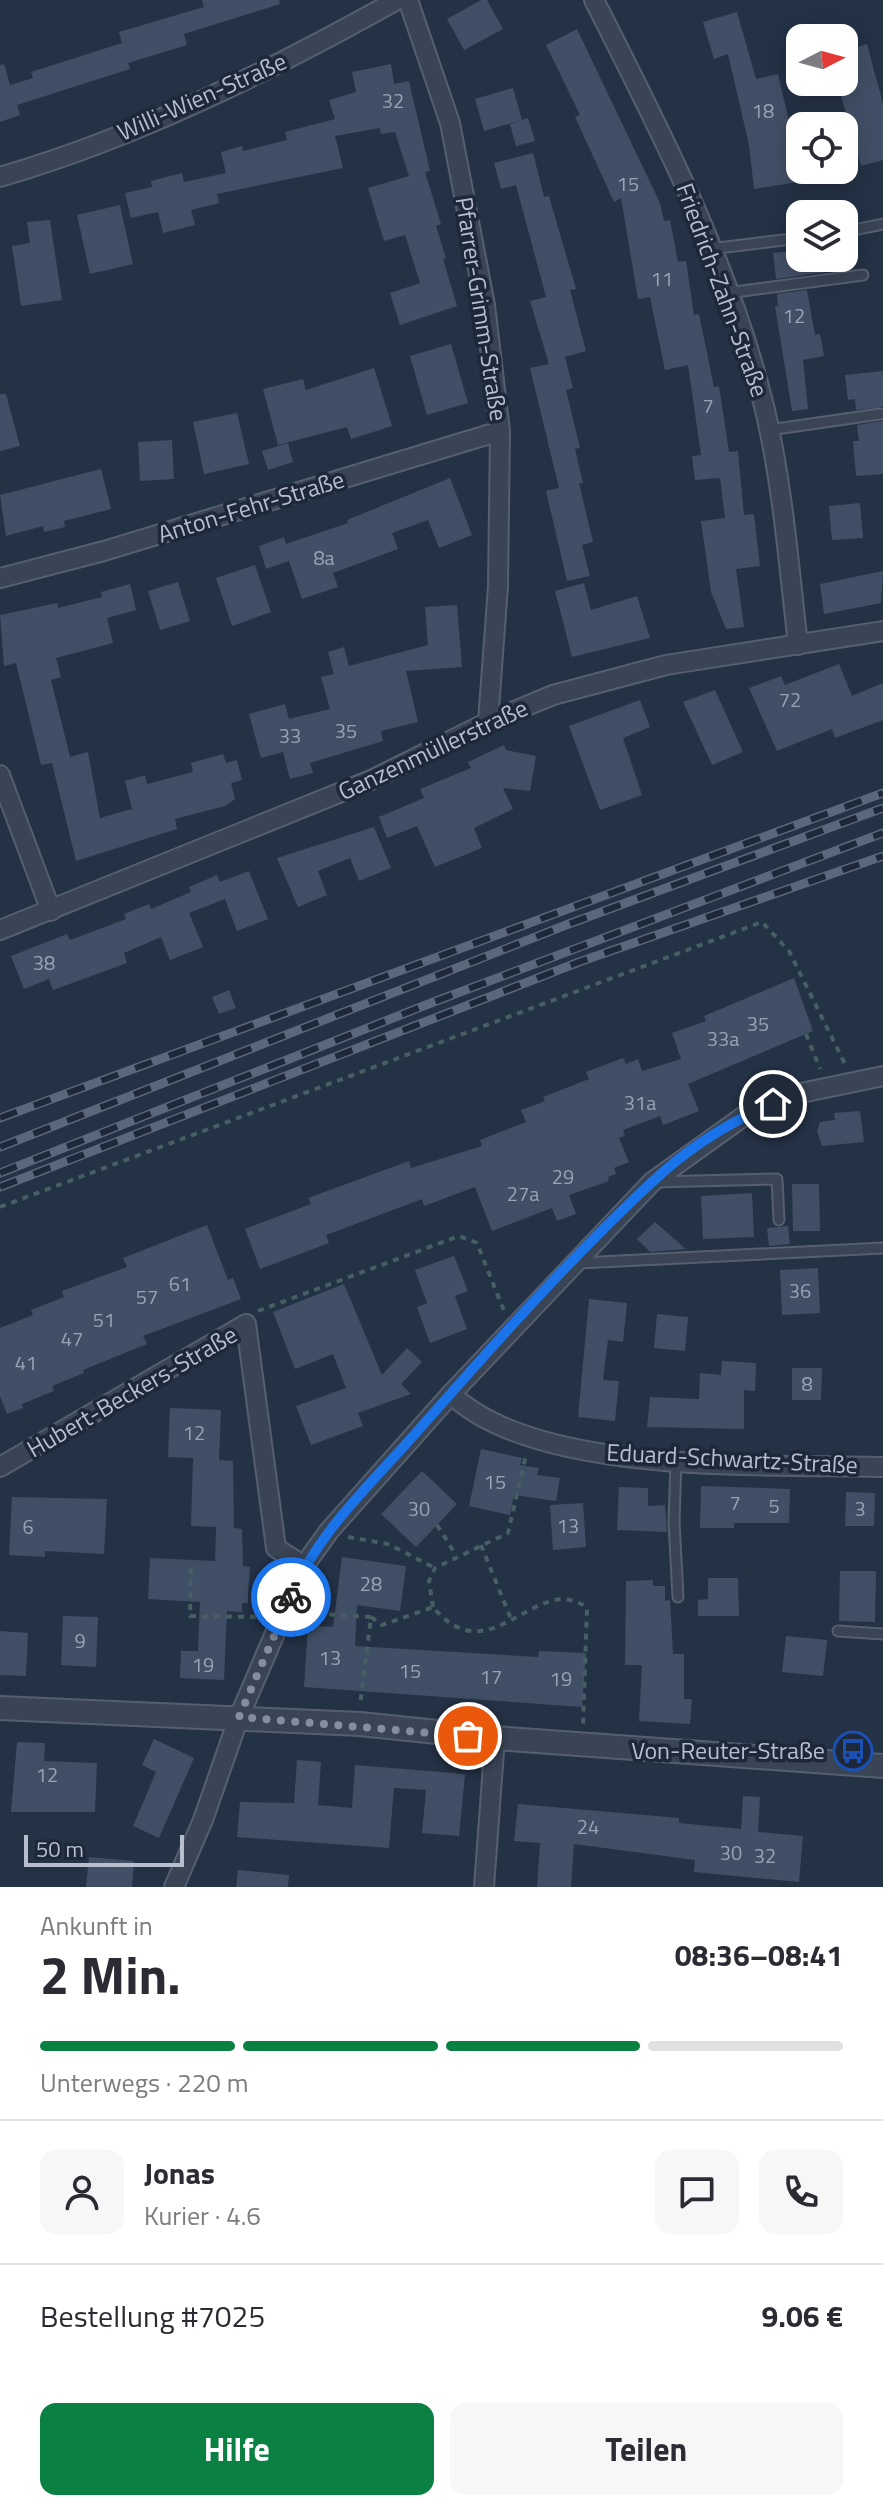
<!DOCTYPE html>
<html lang="de">
<head>
<meta charset="utf-8">
<style>
  body { margin:0; font-family:"Titillium Web",sans-serif; background:#f7f7f7; color:#2b2b33; height:100vh; display:flex; flex-direction:column; font-size:30px; white-space:nowrap }
  * { box-sizing:border-box; margin:0 }
  p { font-size:26px; color:#7c7c81 }
  .icon { flex:none; width:44px; height:44px; fill:none; stroke:currentColor; stroke-width:2; stroke-linecap:round; stroke-linejoin:round }
  .map { position:relative; height:1887px; overflow:hidden }
  .drawer { display:flex; flex-direction:column; background:#fff; flex:1 }
  .drawer>* { flex:none }
  .needle { width:52px; rotate:84deg }
  .controls { position:absolute; left:786px; top:24px; display:grid; gap:16px }
  .controls a { display:grid; place-items:center; width:72px; height:72px; border-radius:16px; background:#fff; box-shadow:0 4px 20px #0003; font-size:40px }
  .scale { position:absolute; left:24px; bottom:20px; width:160px; box-sizing:border-box; padding-left:8px; border:4px solid #b7bfce; border-top:0; font-size:22px; line-height:28px; white-space:nowrap; color:#b7bfce; -webkit-text-stroke:6px #1d293a; paint-order:stroke }
  .pin { position:absolute; display:grid; place-items:center; width:68px; height:68px; color:#fff; margin:-34px; border:4px solid #fff; border-radius:50%; box-shadow:0 2px 8px #0007 }
  .courier { position:absolute; display:grid; place-items:center; width:80px; height:80px; margin:-40px; border:6px solid #1a73e8; border-radius:50%; background:#fff; color:#222; box-shadow:0 2px 10px #0007 }
  .head em { font-style:normal; font-weight:700 }
  .head div { display:flex; flex-direction:column-reverse }
  .head { display:flex; align-items:center; justify-content:space-between; height:136px; padding:0 40px }
  h1 { font-size:52px; font-weight:700; line-height:60px }
  .bar { display:grid; grid-template-columns:repeat(4,1fr); gap:12px 8px; align-content:center; height:96px; padding:0 40px }
  .bar i { height:10px; border-radius:6px; background:#e1e1e2 }
  .bar .current { background:#0b8043 }
  .bar p { grid-column:span 4 }
  .line { display:flex; align-items:center; gap:20px; padding:0 40px; border-top:2px solid #e1e1e2 }
  .line div { flex:1 }
  .round { display:grid; place-items:center; flex:none; width:84px; height:84px; border-radius:16px; background:#f7f7f7 }
  .button { display:flex; gap:16px; margin-top:auto; padding:16px 40px }
  .button a { flex:1; height:92px; border-radius:16px; background:#0b8043; color:#fff; font-size:32px; font-weight:700; line-height:92px; text-align:center }
  .button a+a { background:#f7f7f7; color:#2b2b33 }
  .map>svg:first-child { display:block }
  .building { fill:#414f66 }
  .lines { fill:none; stroke-linecap:round; stroke-linejoin:round }
  .service-casing { stroke:#555f6f; stroke-width:13 }
  .minor-casing { stroke:#555f6f; stroke-width:22 }
  .tertiary-casing { stroke:#555f6f; stroke-width:26 }
  .path { stroke:#455f62; stroke-width:4; stroke-dasharray:6 6; stroke-linecap:butt }
  .service { stroke:#394455; stroke-width:9 }
  .minor { stroke:#394455; stroke-width:18 }
  .tertiary { stroke:#394455; stroke-width:22 }
  .rail-casing { stroke:#5b687c; stroke-width:9 }
  .rail { stroke:#1d293a; stroke-width:6; stroke-dasharray:18; stroke-linecap:butt }
  .done { stroke:#848e9e; stroke-width:8; stroke-dasharray:0 14.4 }
  .route { stroke:#1a73e8; stroke-width:10 }
  .labels { text-anchor:middle; stroke-width:7; stroke-linejoin:round; paint-order:stroke }
  .number-label { font-size:20px; fill:#9aa3b4 }
  .street-label { font-size:24px; fill:#b7bfce; stroke:#1d293a }
  .poi-label { font-size:24px; fill:#b7bfce; stroke:#1d293a; text-anchor:end }
</style>
</head>
<body>
<div class="map">
<svg width="883" height="1887" viewBox="0 0 883 1887">
  <rect width="100%" height="100%" fill="#243246"/>
  <!-- building -->
  <g class="building">
    <path d="M202,0h77l1,4 -96,30 3,11 -59,18 2,6 -113,36 3,10 -20,7v-57l4,-1 6,21 23,-7 -2,-6 91,-29 -3,-11 85,-25z"/>
    <path d="M481,0h6l16,29 -39,21 -17,-31z"/>
    <path d="M737,12l19,67 22,-5 15,64 4,-1 7,44 -50,8 -5,-44 -21,-91 -14,5 -11,-37z"/>
    <path d="M577,29l83,174 4,18 6,-1 8,42 8,-1 8,54 5,-1 15,73 5,-1 10,66 9,-1 6,64 10,-1 6,52 -24,3 8,58 -18,2 -15,-37 -10,-71 24,-3 -5,-40 -25,2 -3,-24 9,-1 -13,-90 -23,5 -15,-73 -12,2 -17,-101 -7,4 -39,-85 5,-2 -34,-70z"/>
    <path d="M867,44l16,60v56l-22,6 -24,-84h7v-31z"/>
    <path d="M391,64l3,20 15,-3 21,90 -5,1 16,52 -5,2 10,32 -3,1 14,47 -57,19 -10,-32 30,-10 -15,-48 -21,6 -16,-53 41,-12 -14,-44 -14,2 -1,-6 -45,8 8,32 -126,26 2,9 -28,7 4,15 -32,8 -5,-21 -27,6 -6,-25 27,-6 -1,-6 31,-8 2,9 42,-9 -5,-21 21,-6 1,5 44,-11 -2,-8 50,-13 -6,-19 27,-8 -4,-20z"/>
    <path d="M513,88l9,32 -38,11 -9,-32z"/>
    <path d="M528,118l7,23 -19,5 -6,-22z"/>
    <path d="M533,153l11,44 5,-1 27,93 -6,1 16,61 -21,6 8,31 -7,2 14,58 -5,1 8,34h-4l14,59 -11,3 8,31 -23,5 -21,-90 13,-3 -29,-120 19,-4 -19,-63 16,-4 -30,-112 -15,4 -7,-26z"/>
    <path d="M120,205l13,59 -43,10 -13,-59z"/>
    <path d="M50,220l12,80 -41,6 -9,-60 18,-3 -3,-21z"/>
    <path d="M800,250v8h24l2,14 -50,7 -3,-26z"/>
    <path d="M807,290l8,45 5,-1 4,22 -21,4 5,49 -16,2 -17,-105h3l-1,-12z"/>
    <path d="M451,344l17,59 -41,12 -17,-59z"/>
    <path d="M374,368l18,58 -41,13 -4,-12 -69,18 -15,-56 40,-10 3,11z"/>
    <path d="M883,371v36l-27,3 -1,-11 -7,1 -3,-25z"/>
    <path d="M0,394h6l14,52 -20,5z"/>
    <path d="M237,413l12,51 -45,10 -11,-52z"/>
    <path d="M883,421v53l-27,2 -3,-35h6l-2,-16z"/>
    <path d="M172,440l2,39 -34,2 -2,-39z"/>
    <path d="M288,443l5,19 -25,8 -6,-19z"/>
    <path d="M101,469l10,40 -47,12 1,6 -21,5 -1,-6 -37,10 -6,-41z"/>
    <path d="M450,478l22,57 -33,13 -11,-28 -36,13 6,16 -65,24 5,14 -36,12 -13,-38 -23,8 -7,-23 25,-9 2,7 62,-21 -1,-3z"/>
    <path d="M860,503l3,35 -31,2 -3,-34z"/>
    <path d="M255,565l16,47 -39,14 -16,-48z"/>
    <path d="M883,571l-2,32 -57,11 -4,-30z"/>
    <path d="M178,582l12,39 -30,9 -12,-39z"/>
    <path d="M584,583l7,27 46,-14 13,42 -78,19 -17,-66z"/>
    <path d="M130,584l6,26 -29,8 6,25 -57,15 5,19 -10,3 19,77 18,-5 12,66 32,-9 -7,-28 20,-6 2,9 46,-12 -2,-9 32,-9 3,9 11,-3 5,20 -11,3 4,16 -10,7 -50,13 2,10 -101,32 -24,-98 -11,2 -25,-102 -12,3 -4,-51 57,-12 1,5 44,-11 -1,-5z"/>
    <path d="M457,605l5,62 -56,4 12,51 -37,9 2,10 -73,22 3,10 -23,6 -7,-27 -22,6 -12,-44 36,-10 4,15 41,-10 -9,-32 13,-3 -6,-22 16,-5 5,19 79,-21 -3,-38z"/>
    <path d="M839,664l13,32 31,-13v37l-48,18 -3,-9 -55,22 -28,-63 32,-12 4,9z"/>
    <path d="M715,690l28,62 -31,13 -29,-63z"/>
    <path d="M640,700l10,27 -27,11 19,57 -42,15 -31,-84z"/>
    <path d="M504,745l2,5 30,6 -6,35 -27,-3 10,21 -39,19 8,20 -47,19 -18,-41 -30,12 -8,-21 45,-19 -4,-9 51,-21 -3,-6z"/>
    <path d="M374,827l17,41 -32,13 -9,-23 -32,13 9,24 -29,12 -21,-49z"/>
    <path d="M249,871l19,48 -31,12 -12,-32 -36,14 14,34 -33,13 -9,-23 -37,16 3,10 -74,27 -4,-11 -25,10 -13,-33 56,-22 3,6 56,-21 -2,-5 25,-10 2,5 40,-17 -2,-5 28,-12 3,7z"/>
    <path d="M794,978l19,53 -125,53 11,27 -36,14 -3,-9 -37,14 2,6 -6,2 10,24 -15,6 2,6 -8,3 1,4 -40,14 7,19 -19,7 -5,-13 -60,23 -17,-44 -51,19 -2,-7 -96,36 3,8 -69,26 -15,-40 66,-25 -3,-6 101,-37 2,7 71,-22 -2,-6 46,-18 -5,-12 24,-9 -2,-4 46,-18 -3,-7 37,-14 3,6 12,-5 4,12 39,-12 -9,-26 34,-12 -2,-5z"/>
    <path d="M229,990l7,18 -17,6 -7,-17z"/>
    <path d="M860,1111l4,31 -42,4 -5,-15 3,-9 15,-2 -1,-7z"/>
    <path d="M792,1184h27l1,47h-27z"/>
    <path d="M752,1193l2,44 -51,2 -2,-43z"/>
    <path d="M655,1222l31,27 -36,3 -13,-13z"/>
    <path d="M207,1225l21,55 5,-2 8,21 -98,37 4,8 -64,26 1,3 -32,13 2,5 -32,13 1,4 -16,6 -7,-18v-68l33,-13 -2,-5 33,-13 -2,-6 65,-24 -4,-9z"/>
    <path d="M788,1226l2,18 -21,2 -2,-18z"/>
    <path d="M454,1256l14,35 -13,5 12,33 -37,14 -13,-36 10,-4 -12,-33z"/>
    <path d="M818,1268l2,45 -38,2 -2,-45z"/>
    <path d="M344,1284l38,91 25,-27 15,14 -21,22 10,10 -53,19 5,13 -52,19 -15,-39 50,-18 -13,-34 -38,15 -22,-57z"/>
    <path d="M589,1299l38,4 -4,39 -15,-2 -5,40 16,1 -4,40 -37,-4z"/>
    <path d="M657,1314l31,3 -3,34 -31,-3z"/>
    <path d="M722,1361l34,2 -1,28 -11,-1v39l-97,-2 3,-30 49,2 1,-26 21,2z"/>
    <path d="M792,1368h30l-1,32h-29z"/>
    <path d="M170,1408l51,2 -2,50 14,1 1,67 8,1 1,37 7,1 -2,27v9h-6v9l-15,-1 -3,69 -44,-2 1,-27h17l2,-49 -52,-3 2,-41 65,3 1,-34 -25,-1 2,-68 -25,-1z"/>
    <path d="M481,1449l41,9 -2,7 19,3 -2,7 23,3 -4,23 -42,-6 -4,20 -41,-9z"/>
    <path d="M422,1471l35,33 -41,43 -35,-33z"/>
    <path d="M701,1486l89,3 -1,34h-55v5h-34z"/>
    <path d="M619,1487l29,1v18l17,-1 2,27 -50,-2z"/>
    <path d="M846,1492l29,1 -1,33h-29z"/>
    <path d="M12,1497l95,2 -3,55 -59,-3v6l-36,-2z"/>
    <path d="M583,1503l3,44 -33,3 -3,-45z"/>
    <path d="M342,1557l64,9 -6,45 -43,-6 -2,41 183,11 1,-6 47,2 -4,54 -278,-20 4,-61 25,1z"/>
    <path d="M840,1571h36l-1,51 -36,-1z"/>
    <path d="M708,1578h30l1,38h-41v-16l10,-1z"/>
    <path d="M653,1580v6h12v15l5,-1 3,54h11v45h8l-2,25 -51,-3 3,-56h-17l1,-84z"/>
    <path d="M63,1616l35,1 -2,50 -35,-2z"/>
    <path d="M0,1631l28,2 -2,43 -26,-1z"/>
    <path d="M786,1636l41,4 -4,36 -41,-4z"/>
    <path d="M154,1739l40,19 -35,80 -26,-12 23,-54 -14,-7z"/>
    <path d="M17,1742l28,1 -1,18 53,2 -2,49h-84z"/>
    <path d="M297,1760l24,2 -3,43 34,3 3,-43 110,9 -6,62 -37,-3 4,-43 -32,-2 -5,60 -152,-11 3,-35 54,1z"/>
    <path d="M743,1796l17,1 -2,35 45,4 -4,46 -105,-10 1,-12 -121,-16 -3,43h-34l3,-44 -26,-2 4,-37 161,14v5l62,6z"/>
    <path d="M89,1857l45,4 -2,26h-46z"/>
    <path d="M238,1870l51,5 -1,12h-52z"/>
  </g>
  <g class="lines">
    <!-- service casing -->
    <g class="service-casing">
      <g id="service">
        <path d="M844,232l39,-8"/>
        <path d="M710,249l90,-11"/>
        <path d="M727,293l136,-18"/>
        <path d="M769,430l111,-16"/>
        <path d="M656,1182l121,-3 2,41"/>
        <path d="M579,1263l304,-15"/>
        <path d="M676,1461l-2,61 4,75"/>
        <path d="M838,1631l45,3"/>
      </g>
    </g>
    <!-- minor casing -->
    <g class="minor-casing">
      <g id="minor">
        <path d="M408,0l42,123 35,182 15,126 -2,155 -10,136"/>
        <path d="M594,0c66,130 137,267 171,410 18,77 24,157 33,235"/>
        <path d="M0,177c140,-41 270,-106 397,-177"/>
        <path d="M0,578l104,-27 396,-120"/>
        <path d="M0,775l51,136"/>
        <path d="M0,930l371,-150 117,-58 65,-27 113,-30 217,-34"/>
        <path d="M451,1394c85,82 317,70 432,73"/>
        <path d="M0,1467l246,-143 30,224 28,18"/>
        <path d="M174,1887l29,-67 36,-103 65,-151 25,-35 122,-137 201,-212 92,-66 57,-23 82,-17"/>
        <path d="M484,1887l11,-149"/>
      </g>
    </g>
    <!-- tertiary casing -->
    <g class="tertiary-casing">
      <path id="tertiary" d="M0,1708l360,16 135,14 388,28"/>
    </g>
    <!-- path -->
    <g class="path">
      <path d="M806,1034l14,35"/>
      <path d="M0,1207l762,-285 27,29 57,115"/>
      <path d="M258,1311l201,-75 18,7 27,68"/>
      <path d="M437,1525l19,30"/>
      <path d="M348,1537l40,7 47,24"/>
      <path d="M481,1545l30,74"/>
      <path d="M191,1568l-1,48 70,1"/>
      <path d="M307,1606l15,8 49,3 -11,89"/>
      <path d="M433,1607l-4,-26 6,-13 73,-35 18,-78"/>
      <path d="M371,1617l11,8 51,-18c58,70 104,-38 154,1l-4,117"/>
    </g>
    <!-- service -->
    <use href="#service" class="service"/>
    <!-- minor -->
    <use href="#minor" class="minor"/>
    <!-- tertiary -->
    <use href="#tertiary" class="tertiary"/>
    <!-- rail casing -->
    <g class="rail-casing">
      <g id="rail">
        <path d="M0,1118l883,-325"/>
        <path d="M0,1147l566,-222 317,-117"/>
        <path d="M0,1173l431,-170 452,-170"/>
        <path d="M0,1187l579,-225 304,-106"/>
      </g>
    </g>
    <!-- rail -->
    <use href="#rail" class="rail"/>
  </g>
  <g class="lines">
    <!-- done -->
    <path class="done" d="M291,1597l-52,120 229,19"/>
    <!-- route -->
    <path class="route" d="M291,1597c26,-64 79,-112 124,-163 74,-84 154,-175 236,-251 35,-33 78,-61 122,-79"/>
  </g>
  <!-- icons -->
  <defs>
    <g id="bus-ring" transform="scale(2)"><circle r="9.5" fill="#1d293a" stroke="#1a4fb4" stroke-width="1.5"/><path d="M-5-6H5V4H4V6H2V4H-2V6H-4V4H-5ZM-3.5-4V0h7V-4ZM-3.5 1.2v1.5H-2V1.2ZM2 1.2v1.5H3.5V1.2Z" fill="#1a4fb4"/></g>
  </defs>
  <g fill-rule="evenodd">
    <use href="#bus-ring" x="853" y="1751"/>
  </g>
  <g class="labels">
    <!-- number labels -->
    <g class="number-label">
      <text x="393" y="108">32</text>
      <text x="763" y="118">18</text>
      <text x="628" y="191">15</text>
      <text x="662" y="286">11</text>
      <text x="794" y="323">12</text>
      <text x="708" y="413">7</text>
      <text x="324" y="565">8a</text>
      <text x="790" y="707">72</text>
      <text x="346" y="738">35</text>
      <text x="290" y="743">33</text>
      <text x="44" y="970">38</text>
      <text x="758" y="1031">35</text>
      <text x="723" y="1046">33a</text>
      <text x="640" y="1110">31a</text>
      <text x="563" y="1184">29</text>
      <text x="523" y="1201">27a</text>
      <text x="180" y="1291">61</text>
      <text x="800" y="1298">36</text>
      <text x="147" y="1304">57</text>
      <text x="104" y="1327">51</text>
      <text x="72" y="1346">47</text>
      <text x="26" y="1370">41</text>
      <text x="807" y="1391">8</text>
      <text x="194" y="1440">12</text>
      <text x="495" y="1489">15</text>
      <text x="735" y="1510">7</text>
      <text x="774" y="1513">5</text>
      <text x="419" y="1516">30</text>
      <text x="860" y="1516">3</text>
      <text x="568" y="1533">13</text>
      <text x="28" y="1534">6</text>
      <text x="371" y="1591">28</text>
      <text x="80" y="1648">9</text>
      <text x="330" y="1665">13</text>
      <text x="203" y="1672">19</text>
      <text x="410" y="1678">15</text>
      <text x="491" y="1684">17</text>
      <text x="561" y="1686">19</text>
      <text x="47" y="1782">12</text>
      <text x="588" y="1834">24</text>
      <text x="731" y="1860">30</text>
      <text x="765" y="1863">32</text>
    </g>
    <!-- street labels -->
    <g class="street-label">
      <text transform="translate(202 97) rotate(-24)" y="8">Willi-Wien-Straße</text>
      <text transform="translate(722 290) rotate(70)" y="8">Friedrich-Zahn-Straße</text>
      <text transform="translate(481 309) rotate(81)" y="8">Pfarrer-Grimm-Straße</text>
      <text transform="translate(251 507) rotate(-17)" y="8">Anton-Fehr-Straße</text>
      <text transform="translate(433 750) rotate(-25)" y="8">Ganzenmüllerstraße</text>
      <text transform="translate(132 1392) rotate(-30)" y="8">Hubert-Beckers-Straße</text>
      <text transform="translate(732 1459) rotate(3)" y="8">Eduard-Schwartz-Straße</text>
    </g>
    <!-- poi labels -->
    <g class="poi-label">
      <text x="825" y="1759">Von-Reuter-Straße</text>
    </g>
  </g>
</svg>
<div class="controls">
<a><svg class="needle" viewBox="-14 -14 28 28"><path d="M0-13l5 13h-10z" fill="#e53935"/><path d="M0 13l5-13h-10z" fill="#7c7c81"/></svg></a>
<a><svg class="icon" aria-label="locate" viewBox="0 0 24 24"><circle cx="12" cy="12" r="6"/><path d="M12 2v4M12 18v4M2 12h4M18 12h4"/></svg></a>
<a><svg class="icon" aria-label="layers" viewBox="0 0 24 24"><path d="M12 4l9 5-9 5-9-5zM3 14l9 5 9-5"/></svg></a>
</div>
<div class="scale">50 m</div>
<div class="pin" style="left:468px;top:1736px;background:#ea580c"><svg class="icon" aria-label="bag" viewBox="0 0 24 24"><path d="M5 8h14l-1 12H6zM9 8a3 3 0 0 1 6 0"/></svg></div>
<div class="pin" style="left:773px;top:1104px;background:#1f2937"><svg class="icon" aria-label="home" viewBox="0 0 24 24"><path d="M3 11l9-7 9 7M6 9v11h12V9"/></svg></div>
<div class="courier" style="left:291px;top:1597px"><svg class="icon" aria-label="bike" viewBox="0 0 24 24"><circle cx="6" cy="16" r="4"/><circle cx="18" cy="16" r="4"/><path d="M6 16l4-8h5l3 8M10 8l3 8H6M13 5h3"/></svg></div>
</div>
<section class="drawer">
<div class="head"><div><h1>2 Min.</h1><p>Ankunft in</p></div><em>08:36–08:41</em></div>
<div class="bar"><i class="current"></i><i class="current"></i><i class="current"></i><i></i><p>Unterwegs · 220 m</p></div>
<div class="line" style="height:144px"><a class="round"><svg class="icon" aria-label="person" viewBox="0 0 24 24"><circle cx="12" cy="8" r="4"/><path d="M4 21q1-7 8-7t8 7"/></svg></a><div><b>Jonas</b><p>Kurier · 4.6</p></div><a class="round"><svg class="icon" aria-label="chat" viewBox="0 0 24 24"><path d="M4 5h16v11H9l-5 4z"/></svg></a><a class="round"><svg class="icon" aria-label="phone" viewBox="0 0 24 24"><path d="M5 4h4l2 5-3 2q2 4 5 5l2-3 5 2v4C11 20 4 13 5 4z"/></svg></a></div>
<div class="line" style="height:104px"><div>Bestellung #7025</div><b>9.06 €</b></div>
<div class="button"><a>Hilfe</a><a>Teilen</a></div>
</section>
</body>
</html>
